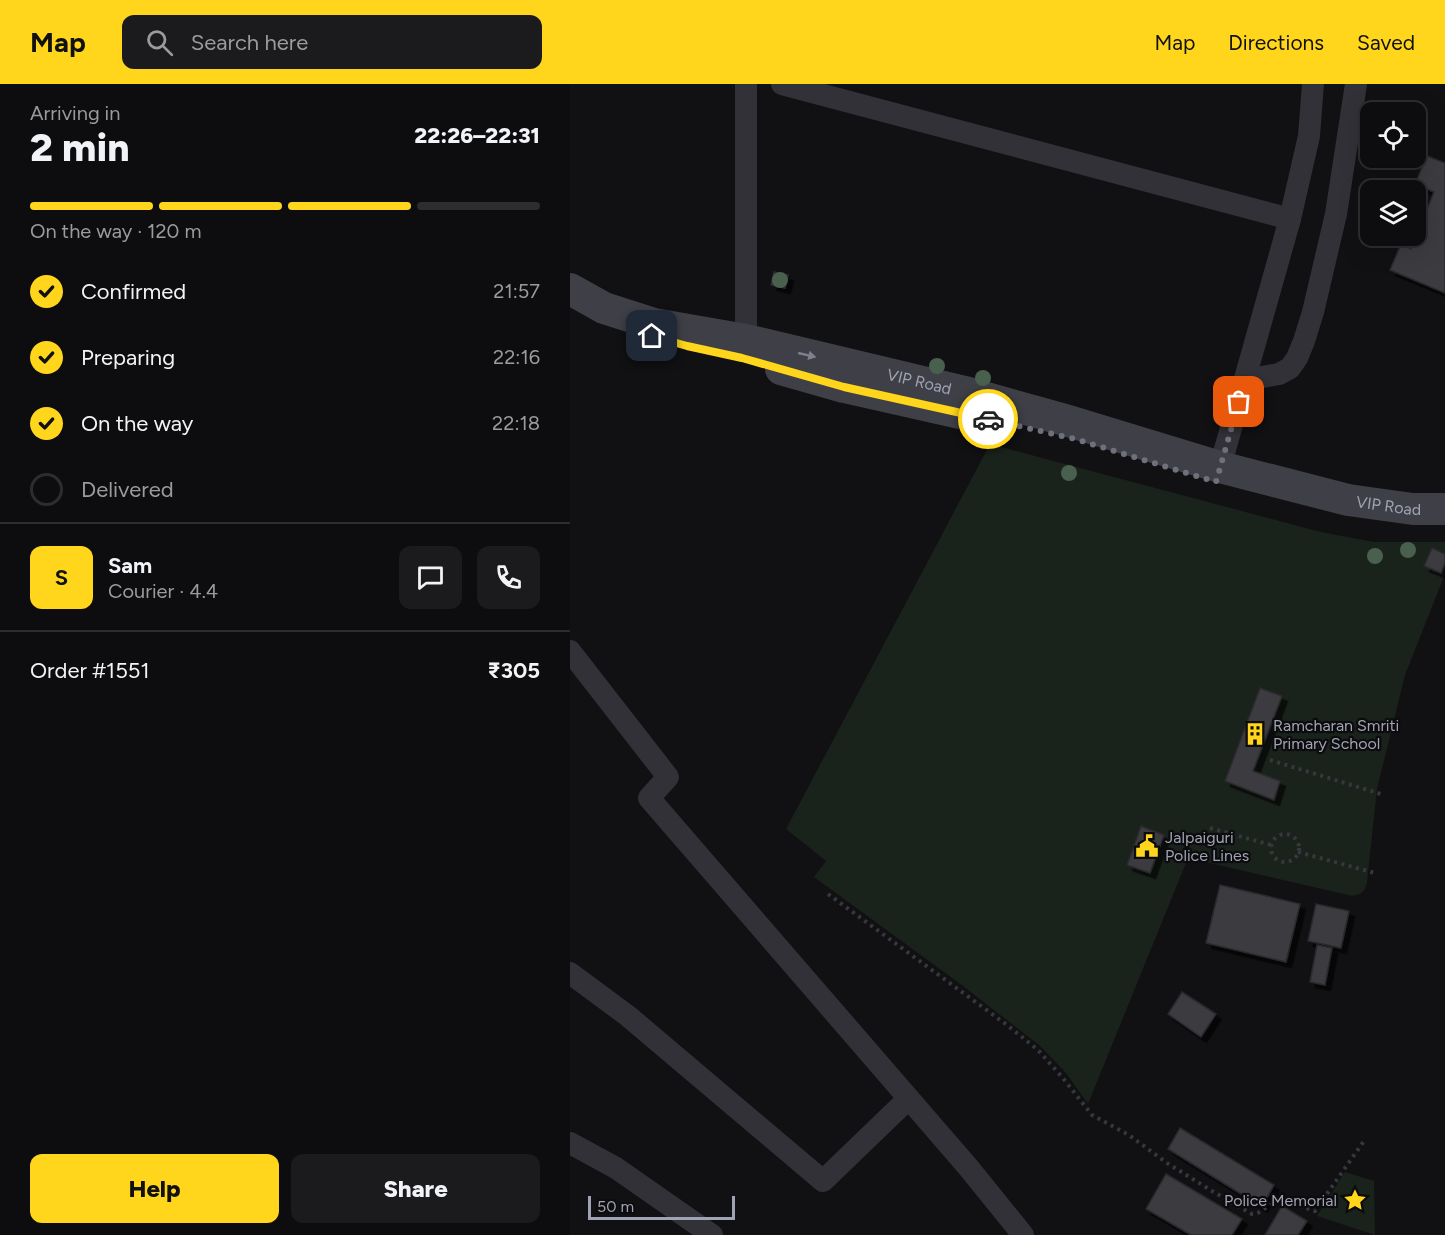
<!DOCTYPE html>
<html lang="en">
<head>
<meta charset="utf-8">
<style>
  body { margin:0; font-family:Figtree,sans-serif; background:#1b1a1c; color:#f1f3f6; height:100vh; display:flex; flex-direction:column; font-size:22px; white-space:nowrap }
  * { box-sizing:border-box; margin:0 }
  p { font-size:20px; color:#9a9b9e }
  .icon { flex:none; width:33px; height:33px; fill:none; stroke:currentColor; stroke-width:2; stroke-linecap:round; stroke-linejoin:round }
  .map { position:relative; flex:1; overflow:hidden }
  .side { display:flex; flex-direction:column; background:#0d0c0e; width:570px }
  .side>* { flex:none }
  .buttons { position:absolute; left:790px; top:18px; display:grid; gap:12px }
  .buttons a { display:grid; place-items:center; width:66px; height:66px; border-radius:12px; background:#0d0c0e; box-shadow:0 6px 24px #0002,0 0 0 2px #2d2c2e; font-size:30px }
  .scale { position:absolute; left:18px; bottom:15px; width:147px; box-sizing:border-box; padding-left:6px; border:3px solid #a0a3b4; border-top:0; font-size:16px; line-height:21px; white-space:nowrap; color:#a0a3b4; -webkit-text-stroke:4px #0c0b0d; paint-order:stroke }
  .pin { position:absolute; display:grid; place-items:center; width:51px; height:51px; color:#fff; margin:-26px; border-radius:12px; box-shadow:0 3px 9px #0006 }
  .courier { position:absolute; display:grid; place-items:center; width:60px; height:60px; margin:-30px; border:4px solid #ffd61b; border-radius:50%; background:#fff; color:#222; box-shadow:0 2px 8px #0007 }
  .head em { font-style:normal; font-weight:800 }
  .head div { display:flex; flex-direction:column-reverse }
  .head { display:flex; align-items:center; justify-content:space-between; height:102px; padding:0 30px }
  h1 { font-size:39px; font-weight:800; line-height:45px }
  .bar { display:grid; grid-template-columns:repeat(4,1fr); gap:9px 6px; align-content:center; height:72px; padding:0 30px }
  .bar i { height:8px; border-radius:4px; background:#2d2c2e }
  .bar .selected { background:#ffd61b }
  .bar p { grid-column:span 4 }
  .line { display:flex; align-items:center; gap:15px; padding:0 30px; border-top:2px solid #2d2c2e }
  .line div { flex:1 }
  .round { display:grid; place-items:center; flex:none; width:63px; height:63px; border-radius:12px; background:#1b1a1c }
  ol { padding:0 30px; list-style:none }
  li { display:flex; align-items:center; gap:18px; height:66px }
  li p { margin-inline-start:auto }
  li .icon { padding:6px; border-radius:50%; background:#ffd61b; color:#111; stroke-width:4 }
  li:last-child { color:#9a9b9e }
  li i { width:33px; height:33px; border:3px solid #2d2c2e; border-radius:50% }
  .action { display:flex; gap:12px; margin-top:auto; padding:12px 30px }
  .action a { flex:1; height:69px; border-radius:12px; background:#ffd61b; color:#111; font-size:24px; font-weight:800; line-height:69px; text-align:center }
  .action a+a { background:#1b1a1c; color:#f1f3f6 }
  header { display:flex; align-items:center; gap:36px; box-sizing:border-box; height:84px; padding:0 30px; background:#ffd61b; color:#111 }
  header strong { font-size:28px }
  nav { display:flex; gap:33px; margin-inline-start:auto; font-size:21px }
  .search { width:420px; height:54px; background:#1b1a1c; display:flex; align-items:center; gap:15px; box-sizing:border-box; padding:0 21px; border-radius:12px; color:#9a9b9e; font-size:22px }
  main { display:flex; flex:1; min-height:0 }
  .map>svg:first-child { display:block }
  .green { fill:#1a221c }
  .building { fill:#3a3a40; stroke:#2b2a2e; stroke-width:1.5; filter:url(#shadow) }
  .lines { fill:none; stroke-linecap:round; stroke-linejoin:round }
  .path { stroke:#37383e; stroke-width:4; stroke-dasharray:3 4.5; stroke-linecap:butt }
  .street { stroke:#313137; stroke-width:22 }
  .secondary { stroke:#3f4047; stroke-width:32 }
  .tree { fill:#49604e }
  .oneway { fill:#7e808e }
  .done { stroke:#6e707b; stroke-width:6; stroke-dasharray:0 10.8 }
  .route { stroke:#ffd61b; stroke-width:8 }
  .labels { text-anchor:middle; stroke-width:4.5; stroke-linejoin:round; paint-order:stroke }
  .street-label { font-size:16px; fill:#a0a3b4; stroke:#0c0b0d }
  .poi-label { font-size:16px; fill:#a0a3b4; stroke:#0c0b0d; text-anchor:start }
</style>
</head>
<body>
<header>
<strong>Map</strong>
<div class="search"><svg class="icon" aria-label="search" viewBox="0 0 24 24"><circle cx="10" cy="10" r="6"/><path d="M15 15l6 6"/></svg>Search here</div>
<nav><a>Map</a><a>Directions</a><a>Saved</a></nav>
</header>
<main>
<section class="side">
<div class="head"><div><h1>2 min</h1><p>Arriving in</p></div><em>22:26–22:31</em></div>
<div class="bar"><i class="selected"></i><i class="selected"></i><i class="selected"></i><i></i><p>On the way · 120 m</p></div>
<ol>
<li><svg class="icon" aria-label="check" viewBox="0 0 24 24"><path d="M5 12l5 5 9-10"/></svg>Confirmed<p>21:57</p></li>
<li><svg class="icon" aria-label="check" viewBox="0 0 24 24"><path d="M5 12l5 5 9-10"/></svg>Preparing<p>22:16</p></li>
<li><svg class="icon" aria-label="check" viewBox="0 0 24 24"><path d="M5 12l5 5 9-10"/></svg>On the way<p>22:18</p></li>
<li><i></i>Delivered</li>
</ol>
<div class="line" style="height:108px"><b class="round" style="background:#ffd61b;color:#111">S</b><div><b>Sam</b><p>Courier · 4.4</p></div><a class="round"><svg class="icon" aria-label="chat" viewBox="0 0 24 24"><path d="M4 5h16v11H9l-5 4z"/></svg></a><a class="round"><svg class="icon" aria-label="phone" viewBox="0 0 24 24"><path d="M5 4h4l2 5-3 2q2 4 5 5l2-3 5 2v4C11 20 4 13 5 4z"/></svg></a></div>
<div class="line" style="height:78px"><div>Order #1551</div><b>₹305</b></div>
<div class="action"><a>Help</a><a>Share</a></div>
</section>
<div class="map">
<svg width="875" height="1151" viewBox="0 0 875 1151">
  <defs>
    <filter id="shadow"><feDropShadow dx="5.5" dy="5.5" stdDeviation="0" flood-color="#0009"/></filter>
  </defs>
  <rect width="100%" height="100%" fill="#111012"/>
  <!-- green -->
  <g class="green">
    <path d="M420,360l331,88 53,10h71v32l-40,101 -28,114 -10,93c-2,10 -5,12 -15,14l-164,-38 -100,246 -22,-31 -26,-27 -77,-60 -149,-109 12,-16 -40,-32z"/>
    <path d="M775,1088l29,9 1,54 -58,-19z"/>
  </g>
  <!-- building -->
  <g class="building">
    <path d="M857,72l18,7v130l-55,-23 11,-26 10,5 23,-57 -19,-8z"/>
    <path d="M204,188l14,3 -3,13 -14,-3z"/>
    <path d="M862,464l13,6v9l-4,10 -17,-7z"/>
    <path d="M690,604l22,8 -29,75 27,10 -6,19 -49,-19z"/>
    <path d="M571,742l23,9 -14,38 -23,-8z"/>
    <path d="M650,801l80,19 -14,58 -80,-19z"/>
    <path d="M746,820l33,7 -8,37 -33,-7z"/>
    <path d="M747,861l15,3 -7,37 -15,-3z"/>
    <path d="M612,908l34,22 -15,23 -33,-23z"/>
    <path d="M610,1044l94,57 -12,22 -94,-58z"/>
    <path d="M596,1090l76,45 -10,16h-41l-45,-26z"/>
    <path d="M712,1122l25,15 -9,14h-33z"/>
  </g>
  <g class="lines">
    <!-- path -->
    <g class="path">
      <path d="M700,676l114,35"/>
      <path d="M640,744l61,17"/>
      <circle cx="715" cy="764" r="14"/>
      <path d="M728,768l77,21"/>
      <path d="M258,810l179,131 31,25 24,27 30,38 37,20 38,28 45,28 40,23c8,0 11,-5 18,-9 15,-6 30,1 45,6l49,-70"/>
    </g>
    <!-- street -->
    <g class="street">
      <path d="M212,0l508,135"/>
      <path d="M176,256v-256"/>
      <path d="M675,296l34,-6 11,-6 7,-10 7,-17 9,-29 23,-98 20,-130"/>
      <path d="M650,383l70,-248 19,-83 4,-52"/>
      <path d="M0,567l98,126 -19,21 319,369 55,68"/>
      <path d="M0,889l58,43 195,165 85,-82"/>
      <path d="M0,1059l46,25 96,67"/>
    </g>
    <!-- secondary -->
    <g class="secondary">
      <path id="s1" d="M0,205l34,19 50,16 92,16 219,52 100,28 155,47 128,33 65,9h32"/>
      <path d="M211,285l63,18 142,32"/>
    </g>
  </g>
  <!-- trees -->
  <g class="tree">
    <circle cx="210" cy="196" r="8"/>
    <circle cx="367" cy="282" r="8"/>
    <circle cx="413" cy="294" r="8"/>
    <circle cx="499" cy="389" r="8"/>
    <circle cx="838" cy="466" r="8"/>
    <circle cx="805" cy="472" r="8"/>
  </g>
  <!-- one-way arrows -->
  <defs><path id="oneway-solid" d="M-6-.8H1V-3.2L6.5 0L1 3.2V.8H-6Z" transform="scale(1.5)"/></defs>
  <use class="oneway" href="#oneway-solid" transform="translate(237 271) rotate(13)"/>
  <g class="lines">
    <!-- done -->
    <path class="done" d="M418,335l87,20 141,43 23,-80"/>
    <!-- route -->
    <path class="route" d="M82,252l35,10 55,12 102,29 144,32"/>
  </g>
  <!-- icons -->
  <defs>
    <g id="building-bare" transform="scale(1.8)"><path d="M-4-6H4V6H1V3H-1V6H-4ZM-2.5-4.3h1.7v1.8h-1.7ZM.8-4.3h1.7v1.8H.8ZM-2.5-1h1.7V.8h-1.7ZM.8-1h1.7V.8H.8Z" fill="#ffd61b" stroke="#0c0b0d" stroke-width="2.5" paint-order="stroke"/></g>
    <g id="civic-bare" transform="scale(1.8)"><path d="M-.6-6.5H3V-4.5H.6V-3L4-1V1h2V6H-6V1h2V-1L-.6-3ZM-1.2 2.5V6h2.4V2.5Z" fill="#ffd61b" stroke="#0c0b0d" stroke-width="2.5" paint-order="stroke"/></g>
    <g id="sight-bare" transform="scale(1.8)"><path d="M0-6L1.8-2.2L6-1.7L2.9 1.2L3.7 5.4L0 3.3L-3.7 5.4L-2.9 1.2L-6-1.7L-1.8-2.2Z" fill="#ffd61b" stroke="#0c0b0d" stroke-width="2.5" paint-order="stroke"/></g>
  </defs>
  <g fill-rule="evenodd">
    <use href="#building-bare" x="685" y="650"/>
    <use href="#civic-bare" x="577" y="762"/>
    <use href="#sight-bare" x="785" y="1116"/>
  </g>
  <g class="labels">
    <!-- street labels -->
    <g class="street-label">
      <text dy="6" stroke="none"><textPath href="#s1" startOffset="363">VIP Road</textPath></text>
      <text dy="6" stroke="none"><textPath href="#s1" startOffset="849">VIP Road</textPath></text>
    </g>
    <!-- poi labels -->
    <g class="poi-label">
      <text x="703" y="647">Ramcharan Smriti<tspan x="703" dy="18">Primary School</tspan></text>
      <text x="595" y="759">Jalpaiguri<tspan x="595" dy="18">Police Lines</tspan></text>
      <text x="767" y="1122" text-anchor="end">Police Memorial</text>
    </g>
  </g>
</svg>
<div class="buttons">
<a><svg class="icon" aria-label="locate" viewBox="0 0 24 24"><circle cx="12" cy="12" r="6"/><path d="M12 2v4M12 18v4M2 12h4M18 12h4"/></svg></a>
<a><svg class="icon" aria-label="layers" viewBox="0 0 24 24"><path d="M12 4l9 5-9 5-9-5zM3 14l9 5 9-5"/></svg></a>
</div>
<div class="scale">50 m</div>
<div class="pin" style="left:669px;top:318px;background:#ea580c"><svg class="icon" aria-label="bag" viewBox="0 0 24 24"><path d="M5 8h14l-1 12H6zM9 8a3 3 0 0 1 6 0"/></svg></div>
<div class="pin" style="left:82px;top:252px;background:#1f2937"><svg class="icon" aria-label="home" viewBox="0 0 24 24"><path d="M3 11l9-7 9 7M6 9v11h12V9"/></svg></div>
<div class="courier" style="left:418px;top:335px"><svg class="icon" aria-label="car" viewBox="0 0 24 24"><path d="M5 17H2v-5l4-1 3-4h7l3 4 3 1v5h-3M9 17h6M6 11h13"/><circle cx="7" cy="17" r="2"/><circle cx="17" cy="17" r="2"/></svg></div>
</div>
</main>
</body>
</html>
